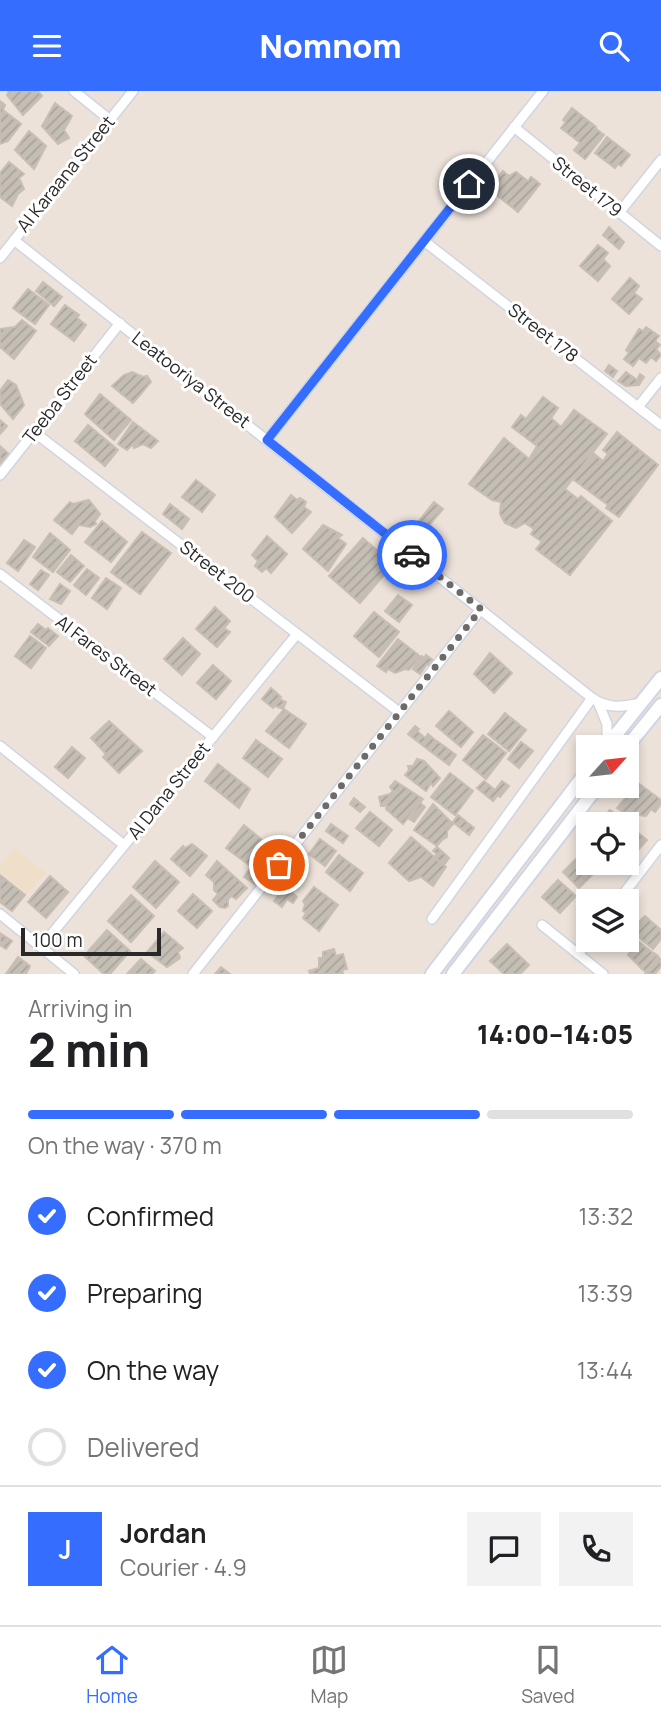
<!DOCTYPE html>
<html lang="en">
<head>
<meta charset="utf-8">
<style>
  body { margin:0; font-family:Manrope,sans-serif; background:#f2f2f2; color:#202124; height:100vh; display:flex; flex-direction:column; font-size:26px; white-space:nowrap }
  * { box-sizing:border-box; margin:0 }
  p { font-size:23px; color:#757577 }
  .icon { flex:none; width:38px; height:38px; fill:none; stroke:currentColor; stroke-width:2; stroke-linecap:round; stroke-linejoin:round }
  .map { position:relative; height:883px; overflow:hidden }
  .panel { display:flex; flex-direction:column; background:#fff; flex:1 }
  .panel>* { flex:none }
  .needle { width:46px; rotate:63deg }
  .buttons { position:absolute; left:576px; top:644px; display:grid; gap:14px }
  .buttons a { display:grid; place-items:center; width:63px; height:63px; border-radius:0px; background:#fff; box-shadow:0 4px 10px #0003; font-size:35px }
  .scale { position:absolute; left:21px; bottom:18px; width:140px; box-sizing:border-box; padding-left:7px; border:4px solid #292929; border-top:0; font-size:19px; line-height:24px; white-space:nowrap; color:#292929; -webkit-text-stroke:5px #fff; paint-order:stroke }
  .pin { position:absolute; display:grid; place-items:center; width:60px; height:60px; color:#fff; margin:-30px; border:4px solid #fff; border-radius:50%; box-shadow:0 2px 7px #0007 }
  .courier { position:absolute; display:grid; place-items:center; width:70px; height:70px; margin:-35px; border:5px solid #346dff; border-radius:50%; background:#fff; color:#222; box-shadow:0 2px 9px #0007 }
  .overview em { font-style:normal; font-weight:800 }
  .overview div { display:flex; flex-direction:column-reverse }
  .overview { display:flex; align-items:center; justify-content:space-between; height:119px; padding:0 28px }
  h1 { font-size:46px; font-weight:800; line-height:52px }
  .bar { display:grid; grid-template-columns:repeat(4,1fr); gap:10px 7px; align-content:center; height:84px; padding:0 28px }
  .bar i { height:9px; border-radius:5px; background:#e0e0e0 }
  .bar .current { background:#346dff }
  .bar p { grid-column:span 4 }
  .line { display:flex; align-items:center; gap:18px; padding:0 28px; border-top:2px solid #e0e0e0 }
  .line div { flex:1 }
  .round { display:grid; place-items:center; flex:none; width:74px; height:74px; border-radius:0px; background:#f2f2f2 }
  ol { padding:0 28px; list-style:none }
  li { display:flex; align-items:center; gap:21px; height:77px }
  li p { margin-inline-start:auto }
  li .icon { padding:7px; border-radius:50%; background:#346dff; color:#fff; stroke-width:4 }
  li:last-child { color:#757577 }
  li i { width:38px; height:38px; border:4px solid #e0e0e0; border-radius:50% }
  header { display:flex; justify-content:space-between; align-items:center; height:91px; padding:0 28px; background:#346dff; color:#fff; font-size:32px; font-weight:800 }
  .tabs { display:flex; justify-content:space-around; align-items:center; height:98px; border-top:2px solid #e0e0e0; background:#fff; font-size:19px; color:#757577 }
  .tabs a { display:grid; justify-items:center; gap:4px }
  .tabs .current { color:#346dff }
  .map>svg:first-child { display:block }
  .education { fill:#efdfc8 }
  .building { fill:url(#building-hatch); stroke:#c8beb3; stroke-width:2 }
  .lines { fill:none; stroke-linecap:round; stroke-linejoin:round }
  .street-casing { stroke:#cfd5e3; stroke-width:12 }
  .secondary-casing { stroke:#cfd5e3; stroke-width:16 }
  .street { stroke:#fff; stroke-width:9 }
  .secondary { stroke:#fff; stroke-width:12 }
  .done { stroke:#6d6a67; stroke-width:7; stroke-dasharray:0 12.6 }
  .route { stroke:#346dff; stroke-width:9 }
  .labels { text-anchor:middle; stroke-width:6; stroke-linejoin:round; paint-order:stroke }
  .street-label { font-size:18px; fill:#292929; stroke:#fff }
</style>
</head>
<body>
<header><svg class="icon" aria-label="menu" viewBox="0 0 24 24"><path d="M4 6h16M4 12h16M4 18h16"/></svg>Nomnom<svg class="icon" aria-label="search" viewBox="0 0 24 24"><circle cx="10" cy="10" r="6"/><path d="M15 15l6 6"/></svg></header>
<div class="map">
<svg width="661" height="883" viewBox="0 0 661 883">
  <defs>
    <pattern id="building-hatch" width="6" height="6" patternUnits="userSpaceOnUse" patternTransform="scale(1.75)"><rect width="6" height="6" fill="#c4beb5"/><path d="M-1 1l2-2M0 6l6-6M5 7l2-2" fill="none" stroke="#a8a39c"/></pattern>
  </defs>
  <rect width="100%" height="100%" fill="#ece2da"/>
  <!-- education -->
  <path class="education" d="M14,757l32,25 -19,21 -27,-22v-6z"/>
  <!-- building -->
  <g class="building">
    <path d="M9,0h29l4,5 -19,19 -16,-20z"/>
    <path d="M0,10l5,4 -2,5 18,14 -13,17 -8,3z"/>
    <path d="M55,12l17,13 -8,14 5,8 -11,6 -16,-18z"/>
    <path d="M572,17l24,19 -14,17 -21,-16 5,-6 -3,-2z"/>
    <path d="M595,37l9,7 -19,24 -11,-9 6,-7 2,2z"/>
    <path d="M29,40l17,15 -12,23 -19,-19z"/>
    <path d="M607,46l23,18 -9,11 -3,-2 -3,4 -20,-15z"/>
    <path d="M9,71l15,12 -5,4 5,11 -6,5 -6,12 -12,-9v-24z"/>
    <path d="M503,80l6,5 7,-4 12,9 3,-4 9,7 -22,28 -29,-23z"/>
    <path d="M609,136l15,15 -5,7 -16,-14z"/>
    <path d="M598,154l10,8 -5,6 7,7 -12,15 -18,-15z"/>
    <path d="M630,187l9,8 -5,7 8,6 -13,15 -17,-15z"/>
    <path d="M43,191l19,15 -8,9 -18,-15z"/>
    <path d="M28,198l21,16 -14,19 -22,-16z"/>
    <path d="M65,214l14,10 -2,3 9,7 -12,16 -23,-17z"/>
    <path d="M22,229l14,11 -22,28 -14,-12v-18l15,-2z"/>
    <path d="M646,236l13,9 -4,5 5,4 -4,4 5,6 -5,6 -5,-4 -5,6 -7,-5 -6,8 -9,-7 5,-6 -3,-3 13,-21 4,2z"/>
    <path d="M609,274l8,6 -4,6 -8,-6z"/>
    <path d="M132,281l11,5 4,-1 4,6 -18,21 -21,-17 12,-11z"/>
    <path d="M626,281l11,8 3,-6 4,3 -5,8 -13,1 -8,-5z"/>
    <path d="M8,289l8,5 8,20 -11,14 -12,-14 -1,-14z"/>
    <path d="M100,303l31,26 -17,20 -29,-26z"/>
    <path d="M543,306l15,11 -7,10 10,9 13,-17 33,24 -42,55 13,10 3,-3 31,25 -42,54 -34,-26 6,-7 -11,-8 3,-5 -9,-6 -9,5 -11,-5 -5,-9 1,-12 -9,-2 -23,-16 35,-46 25,21 8,-13 -25,-19 9,-12 5,4z"/>
    <path d="M0,329l7,6 -7,8z"/>
    <path d="M133,331l25,19 -7,7 -8,-4 -9,4 -1,-4 -6,6 -9,-6z"/>
    <path d="M88,334l30,25 -13,16 -30,-25z"/>
    <path d="M617,341l41,33 -39,52 -13,-9 2,-3 -34,-25 19,-27 10,8 5,-7 -5,-4z"/>
    <path d="M0,355l10,9 -10,12z"/>
    <path d="M196,389l19,15 -13,17 -20,-15z"/>
    <path d="M291,404l6,5 3,-2 6,4 -2,5 7,5 -19,21 -17,-16z"/>
    <path d="M89,409l11,14 -5,7 1,3 -6,3 -11,-2 -7,9 -18,-14 16,-18 3,2z"/>
    <path d="M434,411l9,7 -17,20 9,7 -3,4 10,8 -8,10 -27,-22z"/>
    <path d="M170,413l19,15 -7,10 -19,-15z"/>
    <path d="M102,430l25,21 -16,20 -26,-20z"/>
    <path d="M323,434l19,10 -4,3 8,6 -18,27 -25,-22z"/>
    <path d="M142,441l29,21 -31,41 -29,-22z"/>
    <path d="M50,442l20,17 -17,22 -20,-15z"/>
    <path d="M267,445l20,18 -16,19 -5,-5 -4,4 -7,-6 3,-5 -6,-6z"/>
    <path d="M363,447l30,26 -33,39 -31,-27z"/>
    <path d="M24,449l11,7 -17,24 -11,-8z"/>
    <path d="M71,464l13,11 -14,16 -13,-10z"/>
    <path d="M87,478l12,9 -13,17 -12,-10z"/>
    <path d="M41,479l8,5 -11,15 -8,-6z"/>
    <path d="M106,487l15,10 -14,21 -15,-11z"/>
    <path d="M60,493l10,7 -9,13 -11,-5z"/>
    <path d="M398,504l14,10 -13,17 -14,-11z"/>
    <path d="M215,516l15,14 -6,7 6,4 -13,15 -21,-18z"/>
    <path d="M374,521l25,20 -20,25 -25,-21z"/>
    <path d="M38,533l8,6 2,-2 10,8 -9,10 -18,-14z"/>
    <path d="M30,545l16,12 -15,20 -16,-12z"/>
    <path d="M183,547l17,16 -18,21 -18,-16z"/>
    <path d="M398,548l23,18 -12,13 -4,-1 -10,4 -7,-4 -2,3 -9,-6z"/>
    <path d="M490,562l22,20 -18,20 -20,-19z"/>
    <path d="M426,564l8,6 -4,5 -3,-2 -7,10 -7,-5 9,-13 2,2z"/>
    <path d="M213,574l18,16 -15,18 -19,-16z"/>
    <path d="M271,597l10,9 -2,2 7,3 -3,7 -8,-3 -2,2 -11,-9z"/>
    <path d="M284,618l22,15 -17,24 -23,-17z"/>
    <path d="M449,620l24,21 -12,15 -25,-21z"/>
    <path d="M505,622l21,17 -17,21 -21,-17z"/>
    <path d="M109,630l33,30 -23,22 -16,-16 3,-3 -15,-16z"/>
    <path d="M415,635l4,3 -2,2 8,7 3,-4 8,7 -7,9 -21,-16z"/>
    <path d="M483,644l23,18 -20,26 -23,-19z"/>
    <path d="M256,649l26,19 -14,18 -25,-19z"/>
    <path d="M437,650l19,14 -7,10 -19,-14z"/>
    <path d="M521,651l12,9 -14,17 -11,-9z"/>
    <path d="M72,656l13,11 -17,20 -13,-11z"/>
    <path d="M417,668l7,2 16,17 -7,8 -2,-3 -5,8 -21,-16 4,-5 -1,-4h5z"/>
    <path d="M218,673l32,25 -11,19 -34,-27z"/>
    <path d="M450,682l23,18 -18,24 -24,-18z"/>
    <path d="M395,690l28,18 -20,25 -17,-15 1,-3h-6l-2,-9 11,-3 3,-3 -3,-4z"/>
    <path d="M484,690l11,9 7,-9 7,5 -9,11 -2,-2 -5,6 -16,-13z"/>
    <path d="M638,692l23,17v4l-6,8 -4,-3 -5,7 -9,-1 -4,-3 -4,4 -12,-8z"/>
    <path d="M354,707l11,9 -5,5 -10,-8z"/>
    <path d="M420,712l5,4 -11,15 -5,-3z"/>
    <path d="M433,713l20,20 -6,7v6l-5,3 -5,6 -23,-16z"/>
    <path d="M610,719l11,8 -5,6h-17z"/>
    <path d="M370,721l22,18 -13,16 -23,-18z"/>
    <path d="M458,724l16,13 -5,7 -16,-13z"/>
    <path d="M625,731l22,18 -8,9 -13,-10v-15h-3z"/>
    <path d="M331,733l17,12 -5,7 -17,-12z"/>
    <path d="M244,734l23,19 -6,13 -7,2 -5,6 -23,-17z"/>
    <path d="M411,746l35,30 -13,19 -12,-9 -12,4 -20,-18z"/>
    <path d="M320,748l16,12 -11,15 -16,-12z"/>
    <path d="M192,753l15,12 -17,20 -19,-17 12,-13 2,2z"/>
    <path d="M437,756l12,11 -5,7 -10,-8 3,-3 -4,-3z"/>
    <path d="M626,760l9,8 -10,13 -12,-9h13z"/>
    <path d="M581,763l16,16 -18,18 -16,-16z"/>
    <path d="M339,764l24,18 -13,18 -24,-19z"/>
    <path d="M155,770l24,21 -23,26 -23,-21z"/>
    <path d="M217,770l30,27 -11,11 -5,-3 -3,4v6l-3,2 -5,-1 -7,-7 5,-6 -4,-4v-8l-8,-7z"/>
    <path d="M254,772l10,8 -9,13 -11,-7z"/>
    <path d="M0,784l25,20 -13,16 -12,-9z"/>
    <path d="M50,785l18,16 -22,26 -18,-16z"/>
    <path d="M558,789l18,16 -16,17 -18,-16z"/>
    <path d="M285,796l12,10 -4,6 -6,-4 -5,8 -8,-6z"/>
    <path d="M314,796l24,18 -19,26 -16,-13 3,-5 -3,-2 2,-7 -2,-3z"/>
    <path d="M193,803l19,17 -15,17 -19,-17z"/>
    <path d="M584,803l8,7h-4v5l-9,-7z"/>
    <path d="M131,804l23,21 -23,26 -23,-21z"/>
    <path d="M645,825l16,14v9l-8,10 -23,-19z"/>
    <path d="M107,839l23,21 -20,23h-6l-20,-18z"/>
    <path d="M164,841l19,16 -5,4 2,6 -13,9 -20,-15z"/>
    <path d="M0,842l12,8 -6,8 -6,-4z"/>
    <path d="M638,850l15,12 -12,15 -13,-13z"/>
    <path d="M507,853l22,21 -9,9h-16l-14,-13z"/>
    <path d="M334,858l2,7 7,-2 4,15 -5,1 1,4h-33l-1,-3 10,-3v-10h4v-6z"/>
    <path d="M654,862l4,3 -12,16 -4,-3z"/>
    <path d="M18,866l12,9 -4,8h-20z"/>
    <path d="M658,866l3,3v6l-6,8h-10z"/>
    <path d="M141,868l14,12 -3,3h-25z"/>
    <path d="M221,876l9,7h-15z"/>
  </g>
  <g class="lines">
    <!-- street casing -->
    <g class="street-casing">
      <g id="street">
        <path d="M74,0l36,29"/>
        <path d="M514,36l147,119"/>
        <path d="M619,122l42,-53"/>
        <path d="M14,149l578,458c15,11 31,9 49,5"/>
        <path d="M424,150l237,184"/>
        <path d="M0,167l133,-167"/>
        <path d="M638,316l23,-29"/>
        <path d="M34,341l365,280"/>
        <path d="M267,349l276,-349"/>
        <path d="M0,384l120,-152"/>
        <path d="M0,483l213,163"/>
        <path d="M598,611l9,22v20"/>
        <path d="M0,655l124,99"/>
        <path d="M618,810l43,-56"/>
        <path d="M0,823l74,60"/>
        <path d="M432,828l160,-221"/>
        <path d="M542,834l61,49"/>
        <path d="M41,856l256,-313"/>
        <path d="M578,863l11,-14"/>
        <path d="M193,883l288,-365"/>
      </g>
    </g>
    <!-- secondary casing -->
    <g class="secondary-casing">
      <g id="secondary">
        <path d="M606,656l55,-69"/>
        <path d="M626,657l35,-43"/>
        <path d="M432,883l156,-204"/>
        <path d="M453,883l145,-188"/>
      </g>
    </g>
    <!-- street -->
    <use href="#street" class="street"/>
    <!-- secondary -->
    <use href="#secondary" class="secondary"/>
  </g>
  <g class="lines">
    <!-- done -->
    <path class="done" d="M279,774l202,-256 -69,-54"/>
    <!-- route -->
    <path class="route" d="M412,464l-145,-115 202,-256"/>
  </g>
  <g class="labels">
    <!-- street labels -->
    <g class="street-label">
      <text transform="translate(66 83) rotate(-51)" y="6">Al Karaana Street</text>
      <text transform="translate(587 96) rotate(39)" y="6">Street 179</text>
      <text transform="translate(543 242) rotate(38)" y="6">Street 178</text>
      <text transform="translate(191 289) rotate(38)" y="6">Leatooriya Street</text>
      <text transform="translate(60 308) rotate(-52)" y="6">Teeba Street</text>
      <text transform="translate(217 481) rotate(38)" y="6">Street 200</text>
      <text transform="translate(106 565) rotate(37)" y="6">Al Fares Street</text>
      <text transform="translate(169 700) rotate(-51)" y="6">Al Dana Street</text>
    </g>
  </g>
</svg>
<div class="buttons">
<a><svg class="needle" viewBox="-14 -14 28 28"><path d="M0-13l5 13h-10z" fill="#e53935"/><path d="M0 13l5-13h-10z" fill="#757577"/></svg></a>
<a><svg class="icon" aria-label="locate" viewBox="0 0 24 24"><circle cx="12" cy="12" r="6"/><path d="M12 2v4M12 18v4M2 12h4M18 12h4"/></svg></a>
<a><svg class="icon" aria-label="layers" viewBox="0 0 24 24"><path d="M12 4l9 5-9 5-9-5zM3 14l9 5 9-5"/></svg></a>
</div>
<div class="scale">100 m</div>
<div class="pin" style="left:279px;top:774px;background:#ea580c"><svg class="icon" aria-label="bag" viewBox="0 0 24 24"><path d="M5 8h14l-1 12H6zM9 8a3 3 0 0 1 6 0"/></svg></div>
<div class="pin" style="left:469px;top:93px;background:#1f2937"><svg class="icon" aria-label="home" viewBox="0 0 24 24"><path d="M3 11l9-7 9 7M6 9v11h12V9"/></svg></div>
<div class="courier" style="left:412px;top:464px"><svg class="icon" aria-label="car" viewBox="0 0 24 24"><path d="M5 17H2v-5l4-1 3-4h7l3 4 3 1v5h-3M9 17h6M6 11h13"/><circle cx="7" cy="17" r="2"/><circle cx="17" cy="17" r="2"/></svg></div>
</div>
<section class="panel">
<div class="overview"><div><h1>2 min</h1><p>Arriving in</p></div><em>14:00–14:05</em></div>
<div class="bar"><i class="current"></i><i class="current"></i><i class="current"></i><i></i><p>On the way · 370 m</p></div>
<ol>
<li><svg class="icon" aria-label="check" viewBox="0 0 24 24"><path d="M5 12l5 5 9-10"/></svg>Confirmed<p>13:32</p></li>
<li><svg class="icon" aria-label="check" viewBox="0 0 24 24"><path d="M5 12l5 5 9-10"/></svg>Preparing<p>13:39</p></li>
<li><svg class="icon" aria-label="check" viewBox="0 0 24 24"><path d="M5 12l5 5 9-10"/></svg>On the way<p>13:44</p></li>
<li><i></i>Delivered</li>
</ol>
<div class="line" style="height:126px"><b class="round" style="background:#346dff;color:#fff">J</b><div><b>Jordan</b><p>Courier · 4.9</p></div><a class="round"><svg class="icon" aria-label="chat" viewBox="0 0 24 24"><path d="M4 5h16v11H9l-5 4z"/></svg></a><a class="round"><svg class="icon" aria-label="phone" viewBox="0 0 24 24"><path d="M5 4h4l2 5-3 2q2 4 5 5l2-3 5 2v4C11 20 4 13 5 4z"/></svg></a></div>
</section>
<nav class="tabs">
<a class="current"><svg class="icon" aria-label="home" viewBox="0 0 24 24"><path d="M3 11l9-7 9 7M6 9v11h12V9"/></svg>Home</a>
<a><svg class="icon" aria-label="map" viewBox="0 0 24 24"><path d="M3 6l6-2 6 2 6-2v14l-6 2-6-2-6 2zM9 4v14M15 6v14"/></svg>Map</a>
<a><svg class="icon" aria-label="saved" viewBox="0 0 24 24"><path d="M7 4h10v16l-5-4-5 4z"/></svg>Saved</a>
</nav>
</body>
</html>
